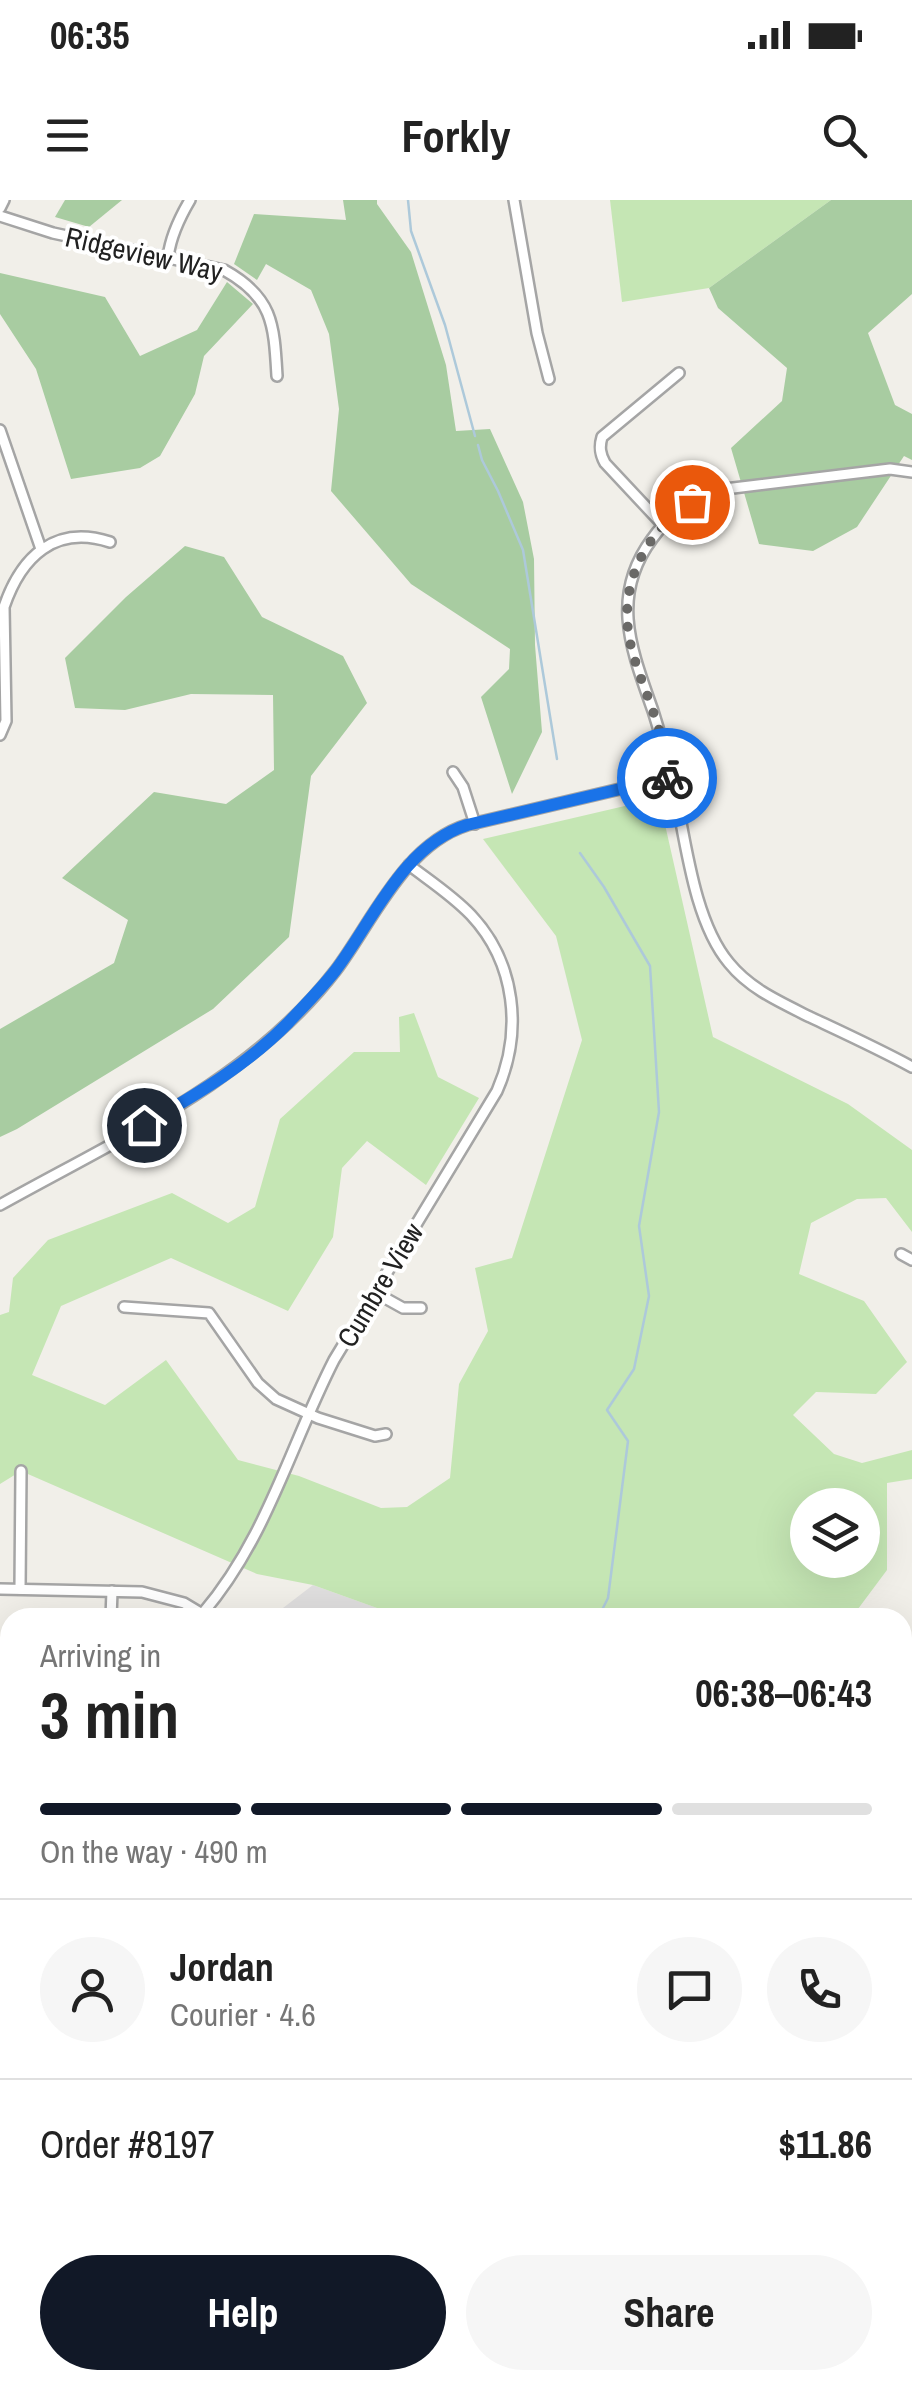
<!DOCTYPE html>
<html lang="en">
<head>
<meta charset="utf-8">
<style>
  body { margin:0; font-family:"Archivo Narrow",sans-serif; background:#f6f6f6; color:#222; height:100vh; display:flex; flex-direction:column; font-size:38px; white-space:nowrap }
  * { box-sizing:border-box; margin:0 }
  p { font-size:32px; color:#767676 }
  .icon { flex:none; width:55px; height:55px; fill:none; stroke:currentColor; stroke-width:2; stroke-linecap:round; stroke-linejoin:round }
  .map { position:relative; flex:1; overflow:hidden }
  .drawer { position:absolute; left:0px; top:1408px; width:912px; height:782px; display:flex; flex-direction:column; background:#fff; border-radius:30px 30px 0 0; box-shadow:0 10px 40px #0002 }
  .drawer>* { flex:none }
  .tools { position:absolute; left:790px; top:1288px; display:grid; gap:20px }
  .tools a { display:grid; place-items:center; width:90px; height:90px; border-radius:50%; background:#fff; box-shadow:0 10px 40px #0002; font-size:50px }
  .pin { position:absolute; display:grid; place-items:center; width:85px; height:85px; color:#fff; margin:-42px; border:5px solid #fff; border-radius:50%; box-shadow:0 2px 10px #0007 }
  .courier { position:absolute; display:grid; place-items:center; width:100px; height:100px; margin:-50px; border:8px solid #1a73e8; border-radius:50%; background:#fff; color:#222; box-shadow:0 2px 12px #0007 }
  .head em { font-style:normal; font-weight:700 }
  .head div { display:flex; flex-direction:column-reverse }
  .head { display:flex; align-items:center; justify-content:space-between; height:170px; padding:0 40px }
  h1 { font-size:65px; font-weight:700; line-height:75px }
  .bar { display:grid; grid-template-columns:repeat(4,1fr); gap:15px 10px; align-content:center; height:120px; padding:0 40px }
  .bar i { height:12px; border-radius:8px; background:#e0e0e0 }
  .bar .current { background:#111827 }
  .bar p { grid-column:span 4 }
  .line { display:flex; align-items:center; gap:25px; padding:0 40px; border-top:2px solid #e0e0e0 }
  .line div { flex:1 }
  .round { display:grid; place-items:center; flex:none; width:105px; height:105px; border-radius:52px; background:#f6f6f6 }
  .action { display:flex; gap:20px; margin-top:auto; padding:20px 40px }
  .action a { flex:1; height:115px; border-radius:60px; background:#111827; color:#fff; font-size:40px; font-weight:700; line-height:115px; text-align:center }
  .action a+a { background:#f6f6f6; color:#222 }
  .status { display:flex; justify-content:space-between; align-items:center; height:70px; padding:0 50px; background:#fff; direction:ltr }
  .status svg { height:28px; fill:currentColor }
  header { display:flex; justify-content:space-between; align-items:center; height:130px; padding:0 40px; background:#fff; font-size:45px; font-weight:700 }
  .map>svg:first-child { display:block }
  .residential { fill:#dfdede }
  .education { fill:#f9fde6 }
  .grass { fill:#c5e6b4; fill-rule:evenodd }
  .forest { fill:#a8cca1 }
  .park { fill:#cbf6d5 }
  .lines { fill:none; stroke-linecap:round; stroke-linejoin:round }
  .stream { stroke:#adc9da; stroke-width:2.5 }
  .minor-casing { stroke:#a5a5a5; stroke-width:14 }
  .minor { stroke:#fff; stroke-width:9 }
  .done { stroke:#6a6967; stroke-width:10; stroke-dasharray:0 18 }
  .route { stroke:#1a73e8; stroke-width:12 }
  .labels { text-anchor:middle; stroke-width:8; stroke-linejoin:round; paint-order:stroke }
  .street-label { font-size:28px; fill:#212121; stroke:#fff }
</style>
</head>
<body>
<div class="status"><b>06:35</b><svg viewBox="0 0 49 12"><path d="M0 12V9h3v3zM5 12V6h3v6zM10 12V3h3v9zM15 12V0h3v12zM26 1h20v11H26zM47 4h2v5h-2z"/></svg></div>
<header><svg class="icon" aria-label="menu" viewBox="0 0 24 24"><path d="M4 6h16M4 12h16M4 18h16"/></svg>Forkly<svg class="icon" aria-label="search" viewBox="0 0 24 24"><circle cx="10" cy="10" r="6"/><path d="M15 15l6 6"/></svg></header>
<div class="map">
<svg width="912" height="2189" viewBox="0 0 912 2189">
  <rect width="100%" height="100%" fill="#f1efe9"/>
  <!-- residential -->
  <g class="residential">
    <path d="M313,1385l89,32 -132,1z"/>
    <path d="M10,1617v194l-10,-11v-175z"/>
    <path d="M10,1949v231h199l4,9h-213v-232z"/>
  </g>
  <!-- education -->
  <path class="education" d="M0,1800l10,11v138l-10,8z"/>
  <!-- grass -->
  <g class="grass">
    <path d="M610,0h221l-122,88 -87,14z"/>
    <path d="M659,598l54,239 135,67 64,46v82l-26,-34 -29,1 -46,24 -12,51 65,27 43,61 -31,32 -60,-2 -23,23 41,39 28,9 50,-13v29l-25,4v87l-35,47h-450l-89,-32 -56,-11 -236,-103 -21,13v-169l9,-3 4,-34 35,-38 124,-47 56,30 27,-16 25,-88 74,-67h46l-1,-35 15,-4 24,64 41,21 -53,87 -59,-44 -25,27 -9,69 -45,74 -117,-53 -110,48 -29,69 73,30 61,-45 72,100 61,16 82,32 26,-1 43,-29 9,-94 29,-53 -13,-63 37,-10 70,-218 -26,-104 -73,-97zM808,1305h54v55h-54z"/>
    <path d="M209,2180h385l-1,9h-380z"/>
  </g>
  <!-- forest -->
  <g class="forest">
    <path d="M65,0h57l-33,27 -34,-10z"/>
    <path d="M343,0h34v4l34,48 35,113 10,66 34,-2 33,73 11,57 1,86 7,87 -30,62 -31,-97 28,-28 1,-20 -99,-65 -80,-93 8,-82 -10,-75 -18,-44 -45,-26 -9,16 -23,-16 20,-50 92,6z"/>
    <path d="M831,0h81v94l-44,39 27,72 17,9v46l-8,-4 -47,71 -44,24 -54,-7 -28,-96 51,-47 5,-33 -69,-60 -9,-20z"/>
    <path d="M0,73l105,24 35,59 57,-26 30,-48 26,22 -49,52 -9,38 -35,62 -20,12 -69,11 -35,-110 -36,-55z"/>
    <path d="M185,346l39,11 38,60 81,39 24,47 -56,73 -22,161 -76,72 -196,120 -17,8v-108l114,-66 14,-43 -66,-42 92,-86 72,12 48,-34 -1,-75 -82,-1 -66,16 -50,-2 -10,-50 61,-61z"/>
  </g>
  <!-- park -->
  <path class="park" d="M902,1513l10,3v154l-9,-40z"/>
  <g class="lines">
    <!-- stream -->
    <g class="stream">
      <path d="M408,0l3,31 34,94 30,111"/>
      <path d="M478,245l4,15 16,31 25,59 34,209"/>
      <path d="M580,653l24,34 46,79 9,146 -20,114 10,70 -15,73 -27,41 21,31 -20,157 -10,20"/>
      <path d="M336,2189l1,-9"/>
    </g>
    <!-- minor casing -->
    <g class="minor-casing">
      <g id="minor">
        <path d="M514,0l23,133 12,46"/>
        <path d="M0,8l4,-8"/>
        <path d="M0,16l53,17 171,37c49,27 50,54 53,106"/>
        <path d="M168,58c2,-20 12,-41 22,-58"/>
        <path d="M0,230l41,119"/>
        <path d="M912,272l-22,-3 -165,20c-30,9 -55,24 -73,50 -43,58 -20,112 1,172 7,22 13,44 19,66 13,56 20,142 57,186 21,26 51,39 81,54 34,16 69,32 102,50"/>
        <path d="M663,325l-58,-62c-5,-9 -6,-16 -3,-26l77,-64"/>
        <path d="M0,535l6,-14 -2,-114c17,-50 51,-83 106,-65"/>
        <path d="M453,572l10,15 12,37"/>
        <path d="M0,1005c118,-66 252,-125 336,-235 36,-48 69,-126 131,-145l204,-48"/>
        <path d="M901,1054l11,6"/>
        <path d="M376,1093l27,15h18"/>
        <path d="M124,1107l85,6 49,70 18,16 42,19 57,18 11,-2"/>
        <path d="M0,1389l142,3 42,11 25,15"/>
        <path d="M20,1389l1,-118"/>
        <path d="M203,1413c64,-75 87,-167 131,-253l163,-269c26,-59 19,-128 -26,-176 -18,-19 -41,-34 -62,-50"/>
        <path d="M111,1418l1,-27"/>
        <path d="M0,1543l10,-8"/>
        <path d="M902,1775l10,8"/>
        <path d="M0,2028l10,-8"/>
        <path d="M134,2180l2,9"/>
        <path d="M720,2180l4,9"/>
      </g>
    </g>
    <!-- minor -->
    <use href="#minor" class="minor"/>
  </g>
  <g class="lines">
    <!-- done -->
    <path class="done" d="M667,578l5,-1c-5,-18 -9,-36 -15,-53 -8,-27 -21,-54 -27,-82 -12,-56 14,-109 62,-140"/>
    <!-- route -->
    <path class="route" d="M144,925c51,-30 102,-59 144,-102 16,-17 33,-34 47,-52 38,-50 67,-125 132,-146l200,-47"/>
  </g>
  <g class="labels">
    <!-- street labels -->
    <g class="street-label">
      <text transform="translate(144 54) rotate(13)" y="10">Ridgeview Way</text>
      <text transform="translate(380 1085) rotate(-59)" y="10">Cumbre View</text>
    </g>
  </g>
</svg>
<div class="tools">
<a><svg class="icon" aria-label="layers" viewBox="0 0 24 24"><path d="M12 4l9 5-9 5-9-5zM3 14l9 5 9-5"/></svg></a>
</div>
<div class="pin" style="left:692px;top:302px;background:#ea580c"><svg class="icon" aria-label="bag" viewBox="0 0 24 24"><path d="M5 8h14l-1 12H6zM9 8a3 3 0 0 1 6 0"/></svg></div>
<div class="pin" style="left:144px;top:925px;background:#1f2937"><svg class="icon" aria-label="home" viewBox="0 0 24 24"><path d="M3 11l9-7 9 7M6 9v11h12V9"/></svg></div>
<div class="courier" style="left:667px;top:578px"><svg class="icon" aria-label="bike" viewBox="0 0 24 24"><circle cx="6" cy="16" r="4"/><circle cx="18" cy="16" r="4"/><path d="M6 16l4-8h5l3 8M10 8l3 8H6M13 5h3"/></svg></div>
<section class="drawer">
<div class="head"><div><h1>3 min</h1><p>Arriving in</p></div><em>06:38–06:43</em></div>
<div class="bar"><i class="current"></i><i class="current"></i><i class="current"></i><i></i><p>On the way · 490 m</p></div>
<div class="line" style="height:180px"><a class="round"><svg class="icon" aria-label="person" viewBox="0 0 24 24"><circle cx="12" cy="8" r="4"/><path d="M4 21q1-7 8-7t8 7"/></svg></a><div><b>Jordan</b><p>Courier · 4.6</p></div><a class="round"><svg class="icon" aria-label="chat" viewBox="0 0 24 24"><path d="M4 5h16v11H9l-5 4z"/></svg></a><a class="round"><svg class="icon" aria-label="phone" viewBox="0 0 24 24"><path d="M5 4h4l2 5-3 2q2 4 5 5l2-3 5 2v4C11 20 4 13 5 4z"/></svg></a></div>
<div class="line" style="height:130px"><div>Order #8197</div><b>$11.86</b></div>
<div class="action"><a>Help</a><a>Share</a></div>
</section>
</div>
</body>
</html>
